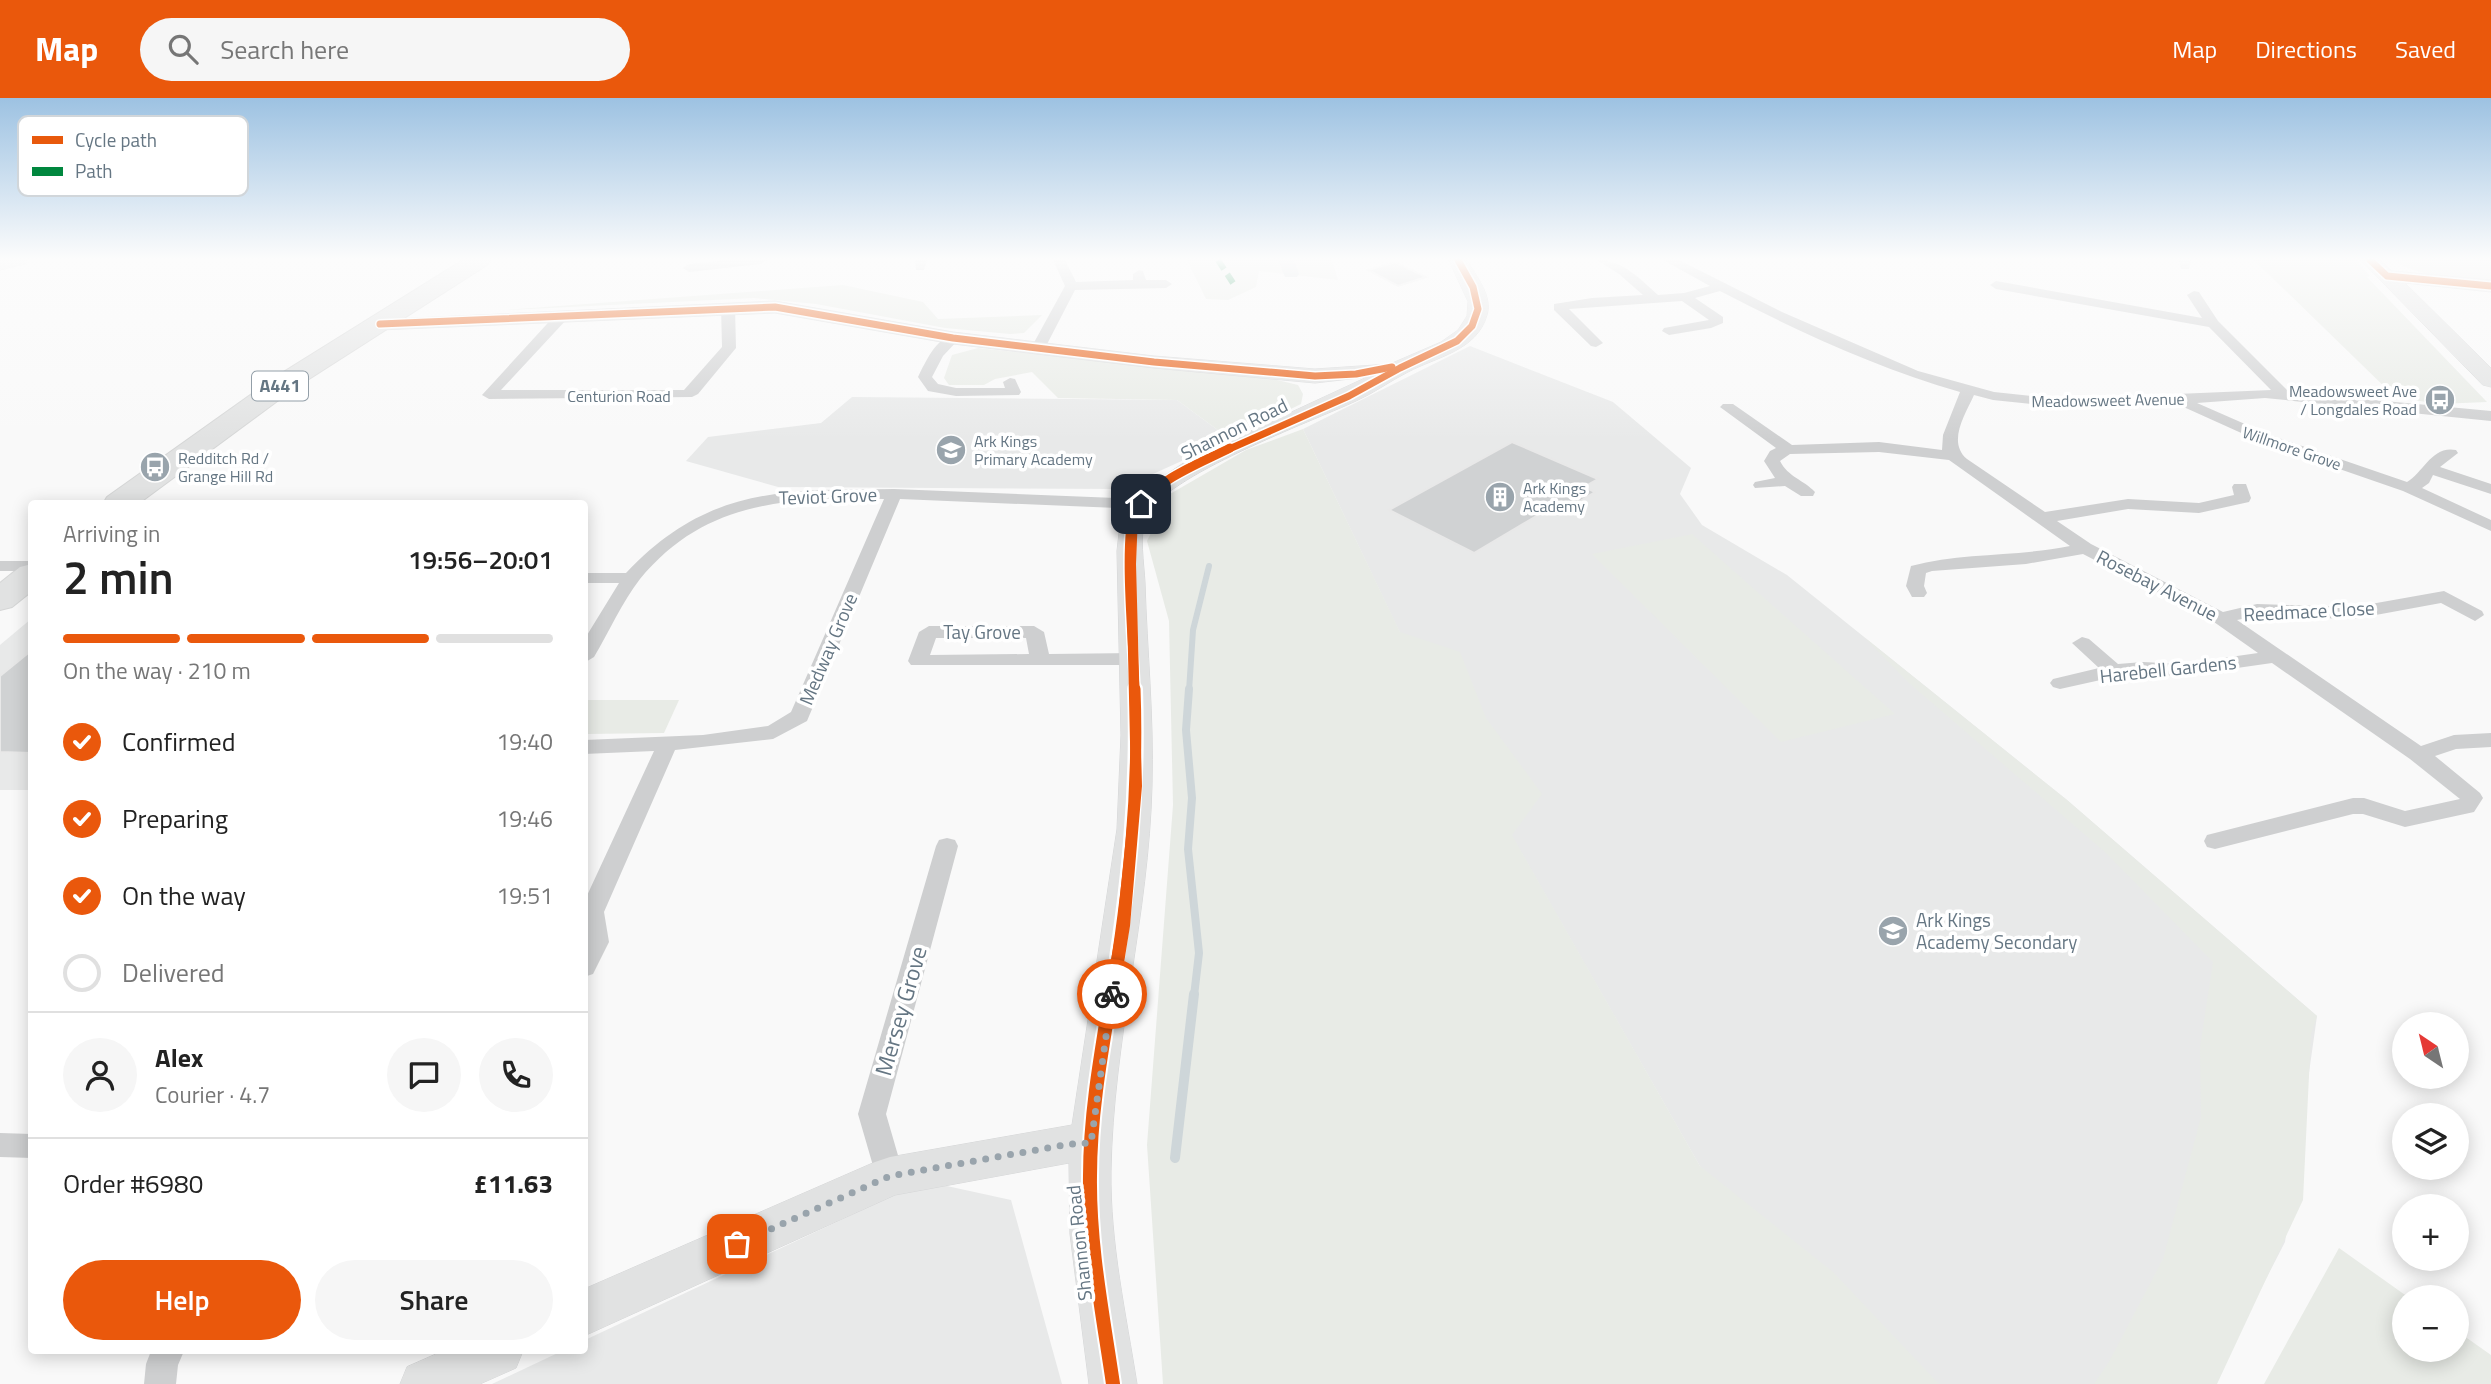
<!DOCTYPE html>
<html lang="en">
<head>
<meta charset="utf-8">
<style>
  body { margin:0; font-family:"Titillium Web",sans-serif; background:#f6f6f6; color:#222; height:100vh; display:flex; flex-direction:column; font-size:26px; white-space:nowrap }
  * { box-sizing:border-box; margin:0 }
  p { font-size:23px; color:#767676 }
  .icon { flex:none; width:38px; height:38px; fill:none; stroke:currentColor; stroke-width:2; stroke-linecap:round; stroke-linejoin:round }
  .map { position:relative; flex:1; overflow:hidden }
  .details { position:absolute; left:28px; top:402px; width:560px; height:854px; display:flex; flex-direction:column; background:#fff; border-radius:7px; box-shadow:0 4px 18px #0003 }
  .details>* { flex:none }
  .needle { width:46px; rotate:325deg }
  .tools { position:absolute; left:2392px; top:914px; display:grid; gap:14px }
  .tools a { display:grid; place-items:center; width:77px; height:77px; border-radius:50%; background:#fff; box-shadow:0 4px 18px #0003; font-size:35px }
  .pin { position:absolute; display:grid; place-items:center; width:60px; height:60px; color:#fff; margin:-30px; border-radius:14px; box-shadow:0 4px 10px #0006 }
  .courier { position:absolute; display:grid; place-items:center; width:70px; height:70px; margin:-35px; border:5px solid #ea580c; border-radius:50%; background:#fff; color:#222; box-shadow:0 2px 9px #0007 }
  .overview em { font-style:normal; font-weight:600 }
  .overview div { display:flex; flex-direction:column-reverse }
  .overview { display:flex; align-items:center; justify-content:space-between; height:119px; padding:0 35px }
  h1 { font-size:46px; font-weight:600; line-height:52px }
  .bar { display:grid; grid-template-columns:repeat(4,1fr); gap:10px 7px; align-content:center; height:84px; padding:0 35px }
  .bar i { height:9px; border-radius:5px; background:#e0e0e0 }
  .bar .on { background:#ea580c }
  .bar p { grid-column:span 4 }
  .line { display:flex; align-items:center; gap:18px; padding:0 35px; border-top:2px solid #e0e0e0 }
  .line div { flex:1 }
  .round { display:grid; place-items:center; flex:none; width:74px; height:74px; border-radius:37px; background:#f6f6f6 }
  ol { padding:0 35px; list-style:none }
  li { display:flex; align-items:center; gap:21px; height:77px }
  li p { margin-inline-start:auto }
  li .icon { padding:7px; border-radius:50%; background:#ea580c; color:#fff; stroke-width:4 }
  li:last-child { color:#767676 }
  li i { width:38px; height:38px; border:4px solid #e0e0e0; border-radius:50% }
  .primary-button { display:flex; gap:14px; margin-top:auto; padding:14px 35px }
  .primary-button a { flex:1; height:80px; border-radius:42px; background:#ea580c; color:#fff; font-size:28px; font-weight:600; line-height:80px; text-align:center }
  .primary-button a+a { background:#f6f6f6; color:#222 }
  header { display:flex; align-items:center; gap:42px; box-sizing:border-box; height:98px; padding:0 35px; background:#ea580c; color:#fff }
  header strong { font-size:33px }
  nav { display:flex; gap:38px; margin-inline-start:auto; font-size:24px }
  .search { width:490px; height:63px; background:#f6f6f6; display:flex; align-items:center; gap:18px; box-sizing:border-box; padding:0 24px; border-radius:38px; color:#767676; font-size:26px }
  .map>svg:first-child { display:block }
  .built { fill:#e8e9e9 }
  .green { fill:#e8ebe6 }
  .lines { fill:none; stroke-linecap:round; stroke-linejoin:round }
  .stream-far2 { stroke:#ced6d9; stroke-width:6 }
  .stream-far1 { stroke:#ced6d9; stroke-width:8 }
  .stream { stroke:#ced6d9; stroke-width:10 }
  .canal { fill:#ced6d9; fill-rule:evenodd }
  .building { fill:#d0d2d3; stroke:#e8e8e8; stroke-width:2 }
  .secondary-casing { stroke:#d5d6d7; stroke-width:1 }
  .highway-casing { stroke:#d5d6d6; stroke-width:2 }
  .street { fill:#cecfd0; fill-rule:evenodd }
  .secondary { fill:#e1e2e2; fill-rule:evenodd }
  .highway { fill:#e1e2e2; fill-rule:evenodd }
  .quiet { stroke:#00873e; stroke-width:6; stroke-dasharray:11 6; stroke-linecap:butt }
  .cycleway-far3-casing { stroke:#fff; stroke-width:10 }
  .cycleway-far2-casing { stroke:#fff; stroke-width:12 }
  .cycleway-far1-casing { stroke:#fff; stroke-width:16 }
  .cycleway-casing { stroke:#fff; stroke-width:18 }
  .cycleway-far3 { stroke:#e8590c; stroke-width:7 }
  .cycleway-far2 { stroke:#e8590c; stroke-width:9 }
  .cycleway-far1 { stroke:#e8590c; stroke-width:11 }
  .cycleway { stroke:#e8590c; stroke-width:14 }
  .route { fill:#ea580c }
  .done { stroke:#99a4ac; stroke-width:7; stroke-dasharray:0 12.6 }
  .labels { text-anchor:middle; stroke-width:7; stroke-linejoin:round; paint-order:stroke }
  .far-poi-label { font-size:16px; fill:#657683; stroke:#fff; text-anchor:start }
  .far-street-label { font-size:16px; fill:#657683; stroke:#fff }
  .shield { fill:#fff; stroke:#939fa8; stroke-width:2 }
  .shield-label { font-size:18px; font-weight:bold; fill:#657683 }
  .street-label { font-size:19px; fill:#657683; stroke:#fff }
  .poi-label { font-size:19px; fill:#657683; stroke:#fff; text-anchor:start }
  .near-street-label { font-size:23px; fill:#657683; stroke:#fff }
  .key { fill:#fff; stroke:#d1d6da; stroke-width:2 }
  .key-label { font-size:19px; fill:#657683 }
</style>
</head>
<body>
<header>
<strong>Map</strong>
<div class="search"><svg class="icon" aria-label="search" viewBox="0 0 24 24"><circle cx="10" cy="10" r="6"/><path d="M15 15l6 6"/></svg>Search here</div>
<nav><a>Map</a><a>Directions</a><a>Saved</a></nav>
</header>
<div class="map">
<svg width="2491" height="1286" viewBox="0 0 2491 1286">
  <rect width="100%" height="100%" fill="#f9f9f9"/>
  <!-- built -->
  <g class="built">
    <path d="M1470,248l143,56 78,66 -11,26 22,31 85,50 280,225 250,216 -32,226 -73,142h-388l-405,-711 -116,-244z"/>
    <path d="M852,299l325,3 53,39 -110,50 -342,-2 -92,-26 22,-24 113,-14z"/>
    <path d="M31,521v171h-31v-145z"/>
    <path d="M924,1083l87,19 51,184h-570l70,-33h22l1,-11z"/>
  </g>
  <!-- green -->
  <g class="green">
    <path d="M1187,162h145l6,20 -79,-9 -3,16 -28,13 -22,-1z"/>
    <path d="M2254,162h102l14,16 -3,1 120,125 -48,2 -44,-7z"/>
    <path d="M2395,162h96v22c-26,-3 -77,-5 -96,-22z"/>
    <path d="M843,187l80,17 15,17 104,-4 -18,18 -14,1 -65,-6 -129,-24 -62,-6 -248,12z"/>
    <path d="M978,250l295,31 25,6 5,9 -2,10 -71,35 -53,-39 -119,-2 -26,-26 -37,7 -11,6h-35l-5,-7 8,-23z"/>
    <path d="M1303,331l97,203 60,20 26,66 56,76 -30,41 188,331 133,106 106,112h-776l-16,-239 26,-340 -4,-184 -22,-80 23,-47 76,-44z"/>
    <path d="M1693,436v1l202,179 -114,28 -189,-188z"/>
    <path d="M1864,539l203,163 250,216 -6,18 -8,166 -86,184h-123l16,-24 53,-101 38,-142 -1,-70 13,-85 -108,-110 -196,-169z"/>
    <path d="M584,602h95l-15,33 -77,1 -2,-1z"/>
    <path d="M2339,1150l69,49h-4v52h53v-18l34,24v29h-227z"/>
  </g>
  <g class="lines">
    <!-- stream-far2 -->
    <path class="stream-far2" d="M1189,593l4,-61 16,-64"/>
    <!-- stream-far1 -->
    <path class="stream-far1" d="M1189,591l-3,41 6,68 -4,51 11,104 -5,43"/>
    <!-- stream -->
    <path class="stream" d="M1175,1060l19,-164"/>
    <!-- canal -->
    <path class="canal" d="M1278,162h16l5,14 -2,3h-12z"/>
  </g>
  <!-- building -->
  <g class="building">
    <path d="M1395,164l31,15 -28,9 -30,-16z"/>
    <path d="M1512,344l86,37 -14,8 11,5 -23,14 -10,-5 -88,52 -85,-43z"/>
    <path d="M32,552v103l-32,-1v-76z"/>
  </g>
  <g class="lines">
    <!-- secondary casing -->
    <g class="secondary-casing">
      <g id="secondary">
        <path d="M0,162h27l-2,4 -25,6z"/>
        <path d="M1449,162h18c9,16 26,36 20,55 -10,36 -51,42 -79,57 -18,9 -34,21 -52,29 -43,20 -193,75 -210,116 -7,19 -2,46 -1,66 2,67 9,134 7,202 -3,129 -39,256 -41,386 -1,72 15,143 26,213h-48l-19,-150 -1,-71 -174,32 -311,141v-47l291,-127 15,-5 182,-32 45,-296 4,-94 -4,-184 4,-36 16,-21 51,-34 179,-83 -52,6 -161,-15 -201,-24 -178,-31 -395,17 -7,-2 -3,-4 3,-4 402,-19 178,31 201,24 161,13 75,-5 51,-22 17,-12 9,-14 1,-14z"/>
        <path d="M2361,162h20l11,11 99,9v12l-86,-9 86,85v19l-8,-2z"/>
        <path d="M443,1253h80l-7,17 -36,16h-80l7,-17z"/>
      </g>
    </g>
    <!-- highway casing -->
    <g class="highway-casing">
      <g id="highway">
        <path d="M463,162h27l-3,5 -192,123 -157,116h-35l4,-7 170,-121z"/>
        <path d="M32,466v27l-20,16 -12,3v-27l20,-16z"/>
      </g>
    </g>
    <!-- street -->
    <g class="street">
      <path d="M727,162h40l-6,4 -72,8 -6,-4 6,-4z"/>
      <path d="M915,162h12l-3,10h-8z"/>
      <path d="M1053,162h12l11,22 57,-2v-6l6,-4 4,1 3,9h20l6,4 -6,4 -91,2 -30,58 -7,4 -7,-4 34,-62z"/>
      <path d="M1597,162c26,0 42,18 61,35l26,-2 26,-7 -47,-26h16l103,52 136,59 76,21 65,7 212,-9 -62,-63 -213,-38 -6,-4 6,-4 206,37 -15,-23 7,-4 5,1 19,29 71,71 202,19v10l-226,-23 -68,5 73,32 137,47c16,-9 25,-37 49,-32l2,3 -18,14 51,17v10l-58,-19 -4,8 -7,5 69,32v11l-88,-40 -144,-50 -82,-37 -118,3 -66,-7 -19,-5c-9,20 -27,47 -7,64l78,53 83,-13 71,4 35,-8 -2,-8 2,-3h12l5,14 -2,4 -50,11 -71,-4 -71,12 34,23 132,68 34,-8 97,3 90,-16 38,20 2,4 -9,6 -34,-18 -87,16 -97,-3 -20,4 184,126 33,-11 37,-2v14l-35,2 -21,7 45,37 3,5 -9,14 -69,15 -42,-13h-10l-138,35 -8,-2 -3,-6 3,-6 146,-37h11l41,13 55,-12 -50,-40 -138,-96 -91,13 -38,-2 -29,3 -54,12 -7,-2 -3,-4 3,-4 46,-11 -27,-25 10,-6 7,2 29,25 25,-2 38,2 77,-11 -44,-31 -131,-68 -57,10 -94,7 -6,2 -2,13 3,7 -3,4h-12l-6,-11 5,-20c52,-14 106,-9 159,-20l-121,-86 -70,-8 -89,2 -10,7c8,16 24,19 35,31l-2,4h-12l-16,-10 -30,2 -2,-3 2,-3 20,-4 -11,-17 6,-10 6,-3 -56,-41 3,-3h10l59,41 87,-3 63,8 1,-15 17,-43c-83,-24 -163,-61 -240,-101l-25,7 28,19v6l-12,5 -42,7 -7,-4 2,-3 45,-8 -27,-19 -113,8 34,34 -7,4 -5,-1 -37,-36v-6l38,-6 51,-3 -24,-21z"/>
      <path d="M2179,162h12l-2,9h-8z"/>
      <path d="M728,205l7,4 1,41 -38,46 -6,3 -203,2 -7,-4 75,-82h10v6l-66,71h183l38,-43 -1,-40z"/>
      <path d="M953,236l7,4 -17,18 -11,21 6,7 18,4h49l-2,-6 7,-4 5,1 6,13 -2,3 -63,1 -28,-5 -10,-14c8,-16 17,-37 35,-43z"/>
      <path d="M894,391l247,10 8,5 -8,5 -241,-10 -93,222 -34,18 -98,11 -71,162 5,30 -16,32 -9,3v-75l70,-151 -70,3v-14l119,-5 65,-9 23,-14 93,-213c-95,-1 -178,0 -244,80 -18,23 -31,53 -46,78l-10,6v-23l35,-57h-35v-10h42c82,-87 158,-83 268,-84z"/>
      <rect x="0" y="463" width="32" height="10"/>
      <path d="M929,528h105l10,6 5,22 86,-1 7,2 3,4 -3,4 -7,2h-224l-3,-4 11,-29zM936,540h90l3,16 -99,1z"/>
      <path d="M947,740l8,2 3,6 -72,268 18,62 -4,9 -10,4 -10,-4 -4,-9 -18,-62 78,-268 3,-6z"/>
      <path d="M0,1035l32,1v24l-32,-1z"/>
      <path d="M151,1253h33l-6,14 -2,19h-32l2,-20z"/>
    </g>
    <!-- secondary -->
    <use href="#secondary" class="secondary"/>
    <!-- highway -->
    <use href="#highway" class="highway"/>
    <!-- quiet -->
    <path class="quiet" d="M1218,162l15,23"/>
    <!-- cycleway-far3 casing -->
    <g class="cycleway-far3-casing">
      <g id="cycleway-far3">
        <path d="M2370,162l17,16 104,10"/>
        <path d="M380,226l395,-17 178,31 201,24 161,14 41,-2 36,-7"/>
        <path d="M1227,352l122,-54 51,-28 57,-27 15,-15 6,-17 -5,-22 -15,-27"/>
      </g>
    </g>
    <!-- cycleway-far2 casing -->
    <g class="cycleway-far2-casing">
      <path id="cycleway-far2" d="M1135,593c-1,-33 -12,-153 -1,-177 17,-33 65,-50 96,-66"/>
    </g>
    <!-- cycleway-far1 casing -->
    <g class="cycleway-far1-casing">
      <path id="cycleway-far1" d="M1111,898c17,-103 28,-203 24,-307"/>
    </g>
    <!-- cycleway casing -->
    <g class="cycleway-casing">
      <path id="cycleway" d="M1111,896c-10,60 -21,121 -21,182 -1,70 13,139 23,208"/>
    </g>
    <!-- cycleway-far3 -->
    <use href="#cycleway-far3" class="cycleway-far3"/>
    <!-- cycleway-far2 -->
    <use href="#cycleway-far2" class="cycleway-far2"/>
    <!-- cycleway-far1 -->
    <use href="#cycleway-far1" class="cycleway-far1"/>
    <!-- cycleway -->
    <use href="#cycleway" class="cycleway"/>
  </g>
  <!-- sky -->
  <linearGradient id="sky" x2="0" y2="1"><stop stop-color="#9dc2e2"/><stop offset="0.47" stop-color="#fcfcfc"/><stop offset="1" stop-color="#fcfcfc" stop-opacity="0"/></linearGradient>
  <rect width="2491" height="342" fill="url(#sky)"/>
  <!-- route -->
  <path class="route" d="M1141,403l5,3 -8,11 -2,49 6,222 -12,140 -11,68 -7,6 -7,-6 12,-68 14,-140 -5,-222 3,-49z"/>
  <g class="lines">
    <!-- done -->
    <path class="done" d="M737,1146l153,-68 180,-32 21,-1 21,-149"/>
  </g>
  <!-- icons -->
  <defs>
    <g id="bus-disc" transform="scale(1.575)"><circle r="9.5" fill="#99a4ac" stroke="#fff"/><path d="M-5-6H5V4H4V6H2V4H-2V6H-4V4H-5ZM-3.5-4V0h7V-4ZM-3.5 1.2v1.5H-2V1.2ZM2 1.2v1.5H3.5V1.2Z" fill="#fff"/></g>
    <g id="school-disc" transform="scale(1.575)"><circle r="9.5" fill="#99a4ac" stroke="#fff"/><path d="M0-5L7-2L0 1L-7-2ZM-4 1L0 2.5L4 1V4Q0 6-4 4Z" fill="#fff"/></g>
    <g id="building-disc" transform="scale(1.575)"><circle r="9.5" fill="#99a4ac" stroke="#fff"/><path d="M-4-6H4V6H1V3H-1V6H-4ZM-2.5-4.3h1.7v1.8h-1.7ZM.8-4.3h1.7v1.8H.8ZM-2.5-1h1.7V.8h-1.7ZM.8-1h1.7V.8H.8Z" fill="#fff"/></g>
  </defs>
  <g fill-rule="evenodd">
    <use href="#bus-disc" x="2440" y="302"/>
    <use href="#school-disc" x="951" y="352"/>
    <use href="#bus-disc" x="155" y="369"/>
    <use href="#building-disc" x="1500" y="399"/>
    <use href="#school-disc" x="1893" y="833"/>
  </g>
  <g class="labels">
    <!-- far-poi labels -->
    <g class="far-poi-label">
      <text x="2417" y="299" text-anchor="end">Meadowsweet Ave<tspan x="2417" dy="18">/ Longdales Road</tspan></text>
      <text x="974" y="349">Ark Kings<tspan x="974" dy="18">Primary Academy</tspan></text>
      <text x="178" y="366">Redditch Rd /<tspan x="178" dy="18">Grange Hill Rd</tspan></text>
      <text x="1523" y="396">Ark Kings<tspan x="1523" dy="18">Academy</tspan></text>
    </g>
    <!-- far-street labels -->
    <g class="far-street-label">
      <text x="619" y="304">Centurion Road</text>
      <text transform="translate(2108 302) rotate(-1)" y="6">Meadowsweet Avenue</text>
      <text transform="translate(2292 350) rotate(19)" y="6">Willmore Grove</text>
    </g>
    <!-- shield labels -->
    <rect class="shield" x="252" y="273.5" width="56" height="29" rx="5"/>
    <g class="shield-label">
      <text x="280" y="294">A441</text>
    </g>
    <!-- street labels -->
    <g class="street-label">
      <text transform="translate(1234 331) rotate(-26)" y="7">Shannon Road</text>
      <text transform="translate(828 398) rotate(-2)" y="7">Teviot Grove</text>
      <text transform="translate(2157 487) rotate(27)" y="7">Rosebay Avenue</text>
      <text transform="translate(2309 513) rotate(-3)" y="7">Reedmace Close</text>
      <text x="982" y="541">Tay Grove</text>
      <text transform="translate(828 551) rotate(-67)" y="7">Medway Grove</text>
      <text transform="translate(2168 571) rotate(-6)" y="7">Harebell Gardens</text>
      <text transform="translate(1079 1145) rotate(-96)" y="7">Shannon Road</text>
    </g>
    <!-- poi labels -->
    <g class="poi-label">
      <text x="1916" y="829">Ark Kings<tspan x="1916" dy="22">Academy Secondary</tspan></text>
    </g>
    <!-- near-street labels -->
    <g class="near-street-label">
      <text transform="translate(901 913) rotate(-74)" y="8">Mersey Grove</text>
    </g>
  </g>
  <!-- legend -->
  <rect x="18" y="18" width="230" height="80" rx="10" class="key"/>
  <rect x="32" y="38" width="31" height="8" fill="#e8590c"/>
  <rect x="32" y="69" width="31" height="9" fill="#00873e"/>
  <g class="key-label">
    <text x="75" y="49">Cycle path</text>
    <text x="75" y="80">Path</text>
  </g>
</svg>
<div class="tools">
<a><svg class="needle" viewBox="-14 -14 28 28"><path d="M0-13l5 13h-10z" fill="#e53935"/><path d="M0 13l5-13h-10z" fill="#767676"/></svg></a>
<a><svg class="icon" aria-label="layers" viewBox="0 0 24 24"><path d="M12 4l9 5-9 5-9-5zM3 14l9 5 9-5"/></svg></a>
<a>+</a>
<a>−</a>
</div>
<div class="pin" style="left:737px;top:1146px;background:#ea580c"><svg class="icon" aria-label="bag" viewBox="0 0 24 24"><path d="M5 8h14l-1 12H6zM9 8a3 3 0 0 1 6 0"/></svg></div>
<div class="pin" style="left:1141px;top:406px;background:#1f2937"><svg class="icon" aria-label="home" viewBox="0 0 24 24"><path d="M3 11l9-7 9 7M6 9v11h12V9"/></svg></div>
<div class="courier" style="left:1112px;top:896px"><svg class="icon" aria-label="bike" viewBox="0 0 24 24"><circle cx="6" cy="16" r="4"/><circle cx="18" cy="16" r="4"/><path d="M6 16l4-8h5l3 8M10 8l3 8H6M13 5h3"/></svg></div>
<section class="details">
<div class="overview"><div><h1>2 min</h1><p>Arriving in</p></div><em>19:56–20:01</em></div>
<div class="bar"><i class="on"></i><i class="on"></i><i class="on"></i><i></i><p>On the way · 210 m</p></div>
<ol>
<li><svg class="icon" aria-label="check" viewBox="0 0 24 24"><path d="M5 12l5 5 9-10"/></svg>Confirmed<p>19:40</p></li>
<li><svg class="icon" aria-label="check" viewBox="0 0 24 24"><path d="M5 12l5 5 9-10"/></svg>Preparing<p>19:46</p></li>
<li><svg class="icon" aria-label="check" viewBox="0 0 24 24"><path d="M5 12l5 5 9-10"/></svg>On the way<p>19:51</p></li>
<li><i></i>Delivered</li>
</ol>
<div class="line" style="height:126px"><a class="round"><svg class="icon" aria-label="person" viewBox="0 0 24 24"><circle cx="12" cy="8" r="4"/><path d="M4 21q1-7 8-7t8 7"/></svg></a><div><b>Alex</b><p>Courier · 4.7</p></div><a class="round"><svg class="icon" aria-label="chat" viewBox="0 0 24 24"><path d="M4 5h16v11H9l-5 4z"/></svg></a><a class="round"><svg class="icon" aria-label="phone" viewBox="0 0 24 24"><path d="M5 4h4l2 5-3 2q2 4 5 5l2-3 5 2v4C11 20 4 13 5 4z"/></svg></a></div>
<div class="line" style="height:91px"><div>Order #6980</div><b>£11.63</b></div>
<div class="primary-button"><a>Help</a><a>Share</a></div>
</section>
</div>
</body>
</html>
